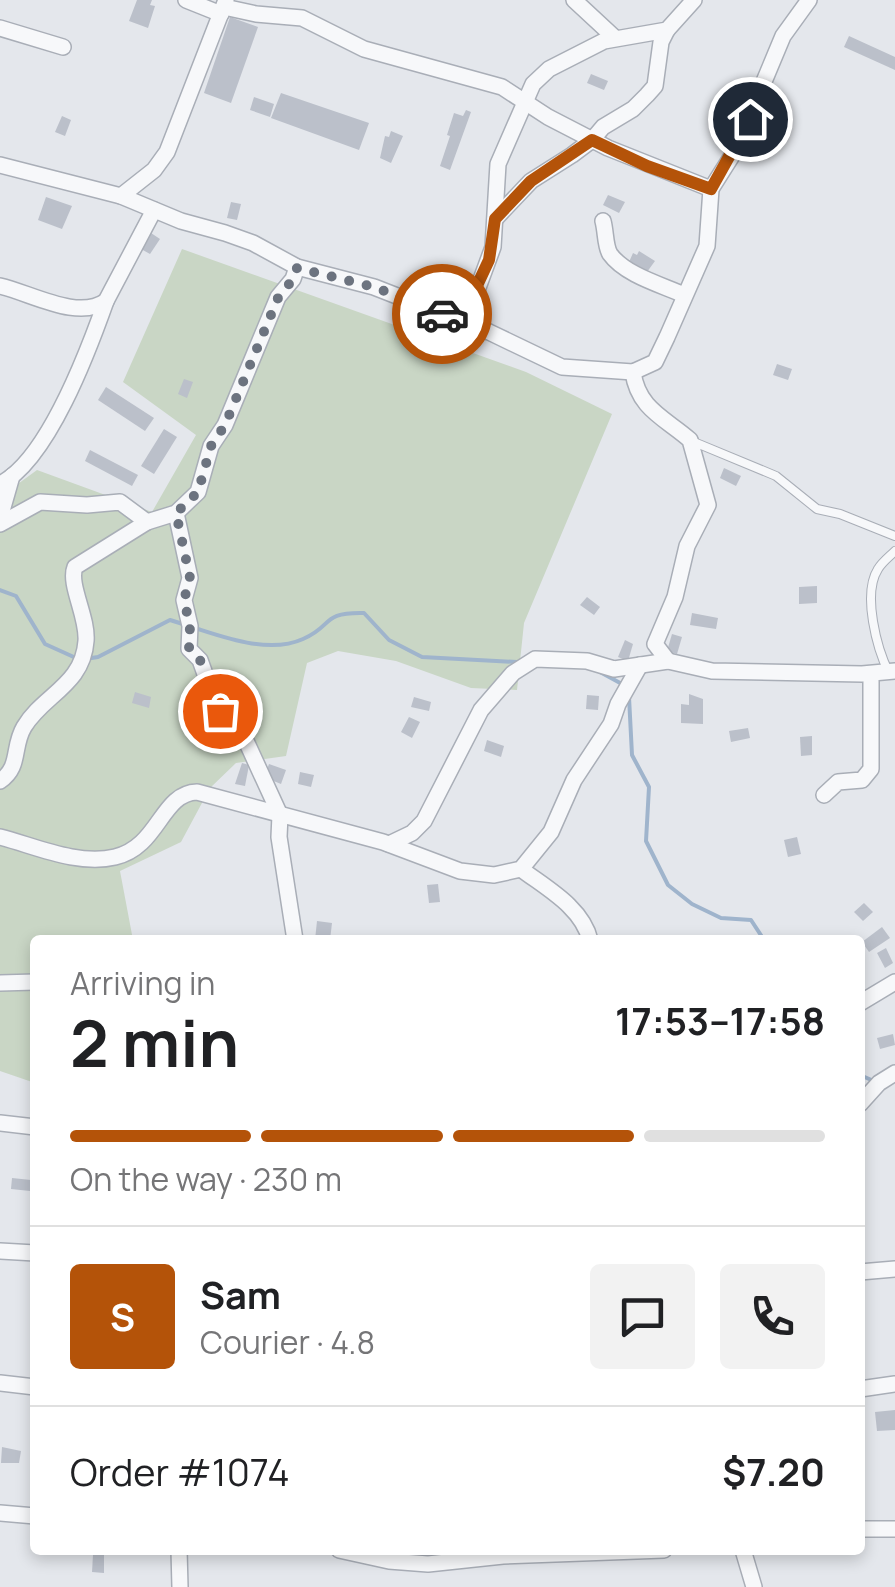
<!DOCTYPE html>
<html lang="en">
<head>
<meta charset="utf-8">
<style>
  body { margin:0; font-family:Manrope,sans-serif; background:#f2f2f2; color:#202124; height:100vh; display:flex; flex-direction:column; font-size:38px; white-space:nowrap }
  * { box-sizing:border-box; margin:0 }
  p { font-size:32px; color:#757577 }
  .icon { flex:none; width:55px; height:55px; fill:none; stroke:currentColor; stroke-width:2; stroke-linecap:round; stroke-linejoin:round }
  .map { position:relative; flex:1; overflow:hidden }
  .sheet { position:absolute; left:30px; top:935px; width:835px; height:620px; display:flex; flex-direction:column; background:#fff; border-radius:10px; box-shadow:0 5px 15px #0003 }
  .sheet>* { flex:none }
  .pin { position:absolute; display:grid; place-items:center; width:85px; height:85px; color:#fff; margin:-42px; border:5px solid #fff; border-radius:50%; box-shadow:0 2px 10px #0007 }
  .courier { position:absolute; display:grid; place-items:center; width:100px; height:100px; margin:-50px; border:8px solid #b45309; border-radius:50%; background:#fff; color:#222; box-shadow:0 2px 12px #0007 }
  .headline em { font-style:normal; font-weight:700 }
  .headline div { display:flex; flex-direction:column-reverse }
  .headline { display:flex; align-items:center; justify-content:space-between; height:170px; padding:0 40px }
  h1 { font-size:65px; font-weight:700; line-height:75px }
  .bar { display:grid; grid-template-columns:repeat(4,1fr); gap:15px 10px; align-content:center; height:120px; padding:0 40px }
  .bar i { height:12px; border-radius:8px; background:#e0e0e0 }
  .bar .current { background:#b45309 }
  .bar p { grid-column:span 4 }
  .line { display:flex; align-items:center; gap:25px; padding:0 40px; border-top:2px solid #e0e0e0 }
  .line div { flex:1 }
  .round { display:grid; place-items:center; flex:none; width:105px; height:105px; border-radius:10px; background:#f2f2f2 }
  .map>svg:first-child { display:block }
  .green { fill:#c9d6c5 }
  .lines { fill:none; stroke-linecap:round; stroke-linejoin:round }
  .stream { stroke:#9fb4cc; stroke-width:4 }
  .building { fill:#bbc0ca }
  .lane-casing { stroke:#a9aeb7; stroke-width:10 }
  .street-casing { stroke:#a9aeb7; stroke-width:18 }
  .lane { stroke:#f7f8fa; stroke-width:8 }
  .street { stroke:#f7f8fa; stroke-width:15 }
  .done { stroke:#6c737f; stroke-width:10; stroke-dasharray:0 18 }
  .route { stroke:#b45309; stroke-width:12 }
</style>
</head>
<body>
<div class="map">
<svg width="895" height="1587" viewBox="0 0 895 1587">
  <rect width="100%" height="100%" fill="#e4e7ec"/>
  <!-- green -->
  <path class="green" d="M182,249l344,123 86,42 -88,209 -7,67 -46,-2 -75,-27 -58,-10 -31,12 -21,93 -50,7 -26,25 -29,54 -61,29 13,69h-98v143l-35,-12v-574l37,-27 115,42 44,-77 -73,-53z"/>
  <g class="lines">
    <!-- stream -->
    <g class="stream">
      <path d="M0,590l16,6 29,48 31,14"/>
      <path d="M195,628c31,10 75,26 108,11 31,-13 17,-27 61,-26l25,27 33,17 95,5"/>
      <path d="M85,659l13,-2 72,-37 16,5"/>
      <path d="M600,672l22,12"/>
      <path d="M629,697l3,58 17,32 -3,54 22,44 24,19 29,14 30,2 13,20"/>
      <path d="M860,1075l16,7"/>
    </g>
  </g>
  <!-- building -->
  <g class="building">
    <path d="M137,0h15l-2,5 5,1 -7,22 -19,-7z"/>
    <path d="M230,17l28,10 -27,76 -27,-10z"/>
    <path d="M849,36l46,21v13l-51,-23z"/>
    <path d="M591,74l17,7 -4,9 -17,-7z"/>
    <path d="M281,93l88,30 -10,27 -88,-32z"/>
    <path d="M254,97l20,7 -4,13 -20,-7z"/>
    <path d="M466,110l5,2 -21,58 -10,-4 10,-30 -3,-1 7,-22 9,3z"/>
    <path d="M62,116l9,4 -6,16 -10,-4z"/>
    <path d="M391,131l12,5 -12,27 -11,-5 5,-22 4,1z"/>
    <path d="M608,195l17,7 -6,11 -16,-8z"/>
    <path d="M46,197l26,9 -10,23 -24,-9z"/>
    <path d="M231,202l10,2 -4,16 -10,-2z"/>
    <path d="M151,233l9,6 -10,15 -9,-5z"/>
    <path d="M639,251l16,10 -8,11 -18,-10 4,-9 4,2z"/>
    <path d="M777,364l15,5 -4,11 -15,-5z"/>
    <path d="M184,379l9,3 -6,16 -9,-4z"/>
    <path d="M106,387l48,31 -9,13 -47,-31z"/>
    <path d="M164,429l13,8 -23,37 -13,-8z"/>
    <path d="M90,450l48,25 -6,11 -47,-25z"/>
    <path d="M724,468l17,8 -5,10 -16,-8z"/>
    <path d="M817,586v17l-18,1v-17z"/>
    <path d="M587,597l13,10 -6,8 -14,-10z"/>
    <path d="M692,613l26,5 -2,11 -26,-4z"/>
    <path d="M672,634l10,3 -5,17 -10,-3z"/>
    <path d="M625,640l8,4 -5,17 -10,-4z"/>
    <path d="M135,692l16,5 -2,11 -17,-5z"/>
    <path d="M689,694l14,5v25l-22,-1v-19l8,1z"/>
    <path d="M587,695l12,1 -1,14 -12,-1z"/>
    <path d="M414,697l17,5 -2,9 -18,-4z"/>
    <path d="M409,717l11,5 -8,16 -11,-6z"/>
    <path d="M748,728l2,10 -19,4 -2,-11z"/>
    <path d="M812,736v19l-11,1 -1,-19z"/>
    <path d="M487,740l17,6 -3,11 -17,-6z"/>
    <path d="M242,763l7,2 -4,21 -10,-2z"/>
    <path d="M269,764l17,6 -5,14 -17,-7z"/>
    <path d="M300,772l14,3 -3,12 -13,-3z"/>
    <path d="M797,837l4,17 -13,3 -4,-17z"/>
    <path d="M438,884l2,18 -11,1 -2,-18z"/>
    <path d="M864,903l9,9 -10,9 -9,-9z"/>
    <path d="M317,921l15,2 -2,17h-15z"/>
    <path d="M882,927l8,11 -21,14 -7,-10z"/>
    <path d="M886,948l7,15 -8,5 -8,-15z"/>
    <path d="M893,1034l2,11 -15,4 -3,-11z"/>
    <path d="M12,1178l19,2 -1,11 -19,-2z"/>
    <path d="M895,1410v20l-18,1 -2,-19z"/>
    <path d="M2,1447l19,4 -2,12h-18z"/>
    <path d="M93,1555h11v18l-12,-1z"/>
  </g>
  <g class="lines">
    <!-- lane casing -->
    <g class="lane-casing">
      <g id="lane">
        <path d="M694,442l82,34 41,33 23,5 55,22"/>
        <path d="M889,673c-12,-24 -27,-79 -11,-104 4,-7 11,-12 17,-18"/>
      </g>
    </g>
    <!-- street casing -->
    <g class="street-casing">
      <g id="street">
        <path d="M186,0l35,14"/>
        <path d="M574,0l41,38"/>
        <path d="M224,7l32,7 46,4 62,31 138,38 46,30 60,31 103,41"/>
        <path d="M0,28l63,19"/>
        <path d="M0,165l121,31 60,25 44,12 28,10 44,24 77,20 115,45 73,35 71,5 22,-10 12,-25 40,-91 4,-57 24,-38 48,-115 26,-36"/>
        <path d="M121,196l33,-26 13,-18 59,-152"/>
        <path d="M495,219l36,-38 41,-26 20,-15 11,-13 30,-18 14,-14 8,-9 6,-44 6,-12"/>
        <path d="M603,221c3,11 2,25 7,33 15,21 52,31 74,41"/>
        <path d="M0,286c31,7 78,35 106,15l48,-91"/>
        <path d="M465,323l28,-76 5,-83 35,-80 16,-15 55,-28 63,-11 27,-30"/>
        <path d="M633,372c5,37 32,46 57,68l18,65 -21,41 -12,51 -20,47 13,17"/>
        <path d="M0,484c48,-24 89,-135 106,-183"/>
        <path d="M176,513l14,65 -6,22 6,26 -1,23 11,11 16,45 31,38 33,72 -1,22 16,103"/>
        <path d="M0,518l12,-42"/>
        <path d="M0,524l40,-22 47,3 33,-3 27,20"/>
        <path d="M0,781c21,-14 12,-34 24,-54 19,-32 59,-42 62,-86 2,-24 -18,-57 -11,-74l72,-45 29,-9 22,-21 13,-46 14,-21 53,-128 15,-18 4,-12"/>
        <path d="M824,795l14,-13 24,-2 9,-11v-95"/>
        <path d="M0,837c35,9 78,29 115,20 44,-10 46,-64 82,-65l186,50 77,29 34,4 27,-6 30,-37 23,-52 37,-56 7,-20 22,-39"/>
        <path d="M389,844l23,-11 12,-12 57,-111 32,-37 22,-14 52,2 27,8 54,-8 44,10 150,3 33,-3"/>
        <path d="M521,869c25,19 61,38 69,71"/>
        <path d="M0,983l35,-1"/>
        <path d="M860,1003l35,-21"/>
        <path d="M860,1104l19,-21 16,-10"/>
        <path d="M0,1123l35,4"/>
        <path d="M0,1251l35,2"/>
        <path d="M860,1272l35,-3"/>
        <path d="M0,1383l35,4"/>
        <path d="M860,1389l35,-5"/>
        <path d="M0,1513l35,3"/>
        <path d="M860,1529h35"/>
        <path d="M179,1550l1,37"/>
        <path d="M339,1550l50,11 39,3 75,-8 161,-6"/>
        <path d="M743,1550l11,37"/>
      </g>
    </g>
    <!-- lane -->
    <use href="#lane" class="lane"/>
    <!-- street -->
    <use href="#street" class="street"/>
  </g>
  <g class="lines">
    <!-- done -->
    <path class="done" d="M220,711l-20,-51 -11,-11 1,-23 -6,-26 6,-22 -14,-65 22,-21 13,-46 14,-21 53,-127 15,-19 4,-11 77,19 68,27"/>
    <!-- route -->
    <path class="route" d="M442,314l23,9 9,-31 15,-32 6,-41 36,-38 61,-41 55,26 64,23 39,-70"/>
  </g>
</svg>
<div class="pin" style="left:220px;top:711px;background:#ea580c"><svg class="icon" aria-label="bag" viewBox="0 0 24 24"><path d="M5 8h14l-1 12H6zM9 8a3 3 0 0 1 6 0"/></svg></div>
<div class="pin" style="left:750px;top:119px;background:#1f2937"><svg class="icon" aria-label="home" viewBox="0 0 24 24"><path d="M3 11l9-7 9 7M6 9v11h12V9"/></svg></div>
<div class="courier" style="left:442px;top:314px"><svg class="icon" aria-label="car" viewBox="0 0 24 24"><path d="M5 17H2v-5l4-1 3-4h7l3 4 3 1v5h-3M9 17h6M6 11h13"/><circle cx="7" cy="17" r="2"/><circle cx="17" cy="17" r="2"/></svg></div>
<section class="sheet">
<div class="headline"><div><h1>2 min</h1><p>Arriving in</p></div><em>17:53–17:58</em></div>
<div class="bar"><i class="current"></i><i class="current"></i><i class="current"></i><i></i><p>On the way · 230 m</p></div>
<div class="line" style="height:180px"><b class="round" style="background:#b45309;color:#fff">S</b><div><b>Sam</b><p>Courier · 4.8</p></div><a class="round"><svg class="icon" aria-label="chat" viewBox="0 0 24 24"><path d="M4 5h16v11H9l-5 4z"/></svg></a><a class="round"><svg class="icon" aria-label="phone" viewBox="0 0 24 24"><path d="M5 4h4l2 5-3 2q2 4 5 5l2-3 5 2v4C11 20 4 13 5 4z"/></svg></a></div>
<div class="line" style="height:130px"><div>Order #1074</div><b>$7.20</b></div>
</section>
</div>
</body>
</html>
